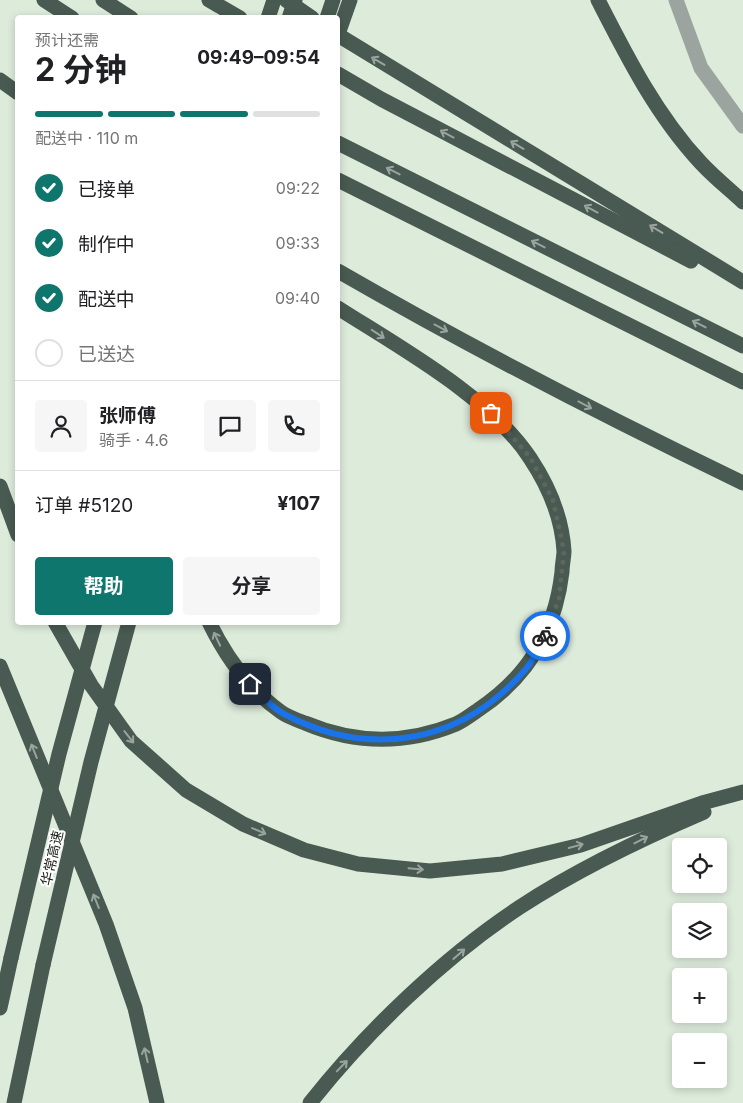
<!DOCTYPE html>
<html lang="zh">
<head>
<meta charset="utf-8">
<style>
  body { margin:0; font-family:Inter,"Noto Sans SC",sans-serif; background:#f6f6f6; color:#202124; height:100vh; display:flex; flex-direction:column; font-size:19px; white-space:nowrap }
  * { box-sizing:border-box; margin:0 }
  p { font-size:16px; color:#757577 }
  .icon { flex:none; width:28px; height:28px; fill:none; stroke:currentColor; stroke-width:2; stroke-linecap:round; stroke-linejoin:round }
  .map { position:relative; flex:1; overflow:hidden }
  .drawer { position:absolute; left:15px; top:15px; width:325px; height:610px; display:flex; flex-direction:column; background:#fff; border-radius:5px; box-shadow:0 2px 8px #0003 }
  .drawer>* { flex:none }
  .fabs { position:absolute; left:672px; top:838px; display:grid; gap:10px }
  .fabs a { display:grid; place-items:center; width:55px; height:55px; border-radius:5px; background:#fff; box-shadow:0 2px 8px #0003; font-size:25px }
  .pin { position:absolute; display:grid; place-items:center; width:42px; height:42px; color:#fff; margin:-21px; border-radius:10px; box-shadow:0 2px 8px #0006 }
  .courier { position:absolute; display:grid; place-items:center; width:50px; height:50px; margin:-25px; border:4px solid #1a73e8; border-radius:50%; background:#fff; color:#222; box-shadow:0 1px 6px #0007 }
  .summary em { font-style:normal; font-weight:700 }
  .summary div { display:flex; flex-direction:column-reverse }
  .summary { display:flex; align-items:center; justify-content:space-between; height:85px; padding:0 20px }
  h1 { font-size:32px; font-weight:700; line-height:38px }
  .bar { display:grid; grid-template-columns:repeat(4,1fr); gap:8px 5px; align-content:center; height:60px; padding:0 20px }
  .bar i { height:6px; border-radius:4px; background:#e0e0e0 }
  .bar .selected { background:#0f766e }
  .bar p { grid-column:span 4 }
  .line { display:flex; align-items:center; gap:12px; padding:0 20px; border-top:1px solid #e0e0e0 }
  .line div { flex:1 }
  .round { display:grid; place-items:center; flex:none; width:52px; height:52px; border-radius:5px; background:#f6f6f6 }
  ol { padding:0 20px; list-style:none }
  li { display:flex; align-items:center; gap:15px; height:55px }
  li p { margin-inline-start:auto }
  li .icon { padding:5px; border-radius:50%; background:#0f766e; color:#fff; stroke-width:4 }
  li:last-child { color:#757577 }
  li i { width:28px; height:28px; border:2px solid #e0e0e0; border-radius:50% }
  .action { display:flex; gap:10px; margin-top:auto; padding:10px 20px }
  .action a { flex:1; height:58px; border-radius:5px; background:#0f766e; color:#fff; font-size:20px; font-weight:700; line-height:58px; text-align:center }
  .action a+a { background:#f6f6f6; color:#202124 }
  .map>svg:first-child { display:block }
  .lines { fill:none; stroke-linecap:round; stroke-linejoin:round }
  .minor { stroke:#9ca4a0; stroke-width:15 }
  .highway { stroke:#485a51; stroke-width:15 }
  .highway-bridge { stroke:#485a51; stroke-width:15 }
  .oneway { stroke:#9aa49f }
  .done { stroke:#5e665d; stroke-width:5; stroke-dasharray:0 9 }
  .route { stroke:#1a73e8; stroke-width:6 }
  .labels { text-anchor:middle; stroke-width:4; stroke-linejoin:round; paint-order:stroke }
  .street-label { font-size:14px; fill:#1a1f19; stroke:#fff }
</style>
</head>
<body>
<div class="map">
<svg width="743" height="1103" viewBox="0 0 743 1103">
  <rect width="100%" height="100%" fill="#ddebdb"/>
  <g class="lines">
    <!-- minor -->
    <path class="minor" d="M676,0l25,68 42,58"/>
    <!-- highway -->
    <g class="highway">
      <path d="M44,0l28,18"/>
      <path d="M103,0l28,18"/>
      <path d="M209,0l31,18"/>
      <path d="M286,0l26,18"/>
      <path d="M598,0c29,57 59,116 103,163 13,14 28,26 42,39"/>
      <path d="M268,18l6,-18"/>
      <path d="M327,18l6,-18"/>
      <path d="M338,34l12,-34"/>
      <path d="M338,35l405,247"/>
      <path d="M338,74l43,25 310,162"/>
      <path d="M0,80l18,13"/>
      <path d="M338,143l405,203"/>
      <path d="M338,180l405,202"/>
      <path d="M338,271c132,76 268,146 405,212"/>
      <path d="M0,486l18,49"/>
      <path d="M55,622l36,63 40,56 55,49 57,34 61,26 54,14 72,7 72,-7 79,-19 121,-42 41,-11"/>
      <path d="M209,622c17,35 41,68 72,90 7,5 16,8 24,11 50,21 100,22 151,1 7,-3 15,-9 22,-14 50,-33 77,-78 84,-138 0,-7 2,-15 2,-21 -2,-33 -16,-66 -34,-93 -40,-61 -131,-111 -192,-150"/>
      <path d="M0,666l106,258 29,84 22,95"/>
      <path d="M0,1008l11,-50"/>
      <path d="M14,1103l29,-138"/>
      <path d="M310,1103c56,-71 134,-146 210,-196 58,-38 121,-68 184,-95"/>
    </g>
    <!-- highway-bridge -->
    <g class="highway-bridge">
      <path d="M289,18l6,-18"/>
      <path d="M11,958l48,-204 36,-132"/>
      <path d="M43,965l48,-203 38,-140"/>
    </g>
  </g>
  <!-- one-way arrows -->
  <defs><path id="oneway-shaft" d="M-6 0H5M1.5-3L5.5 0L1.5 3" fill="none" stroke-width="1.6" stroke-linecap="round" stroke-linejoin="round" transform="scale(1.25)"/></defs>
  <g class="oneway">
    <use href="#oneway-shaft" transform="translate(378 61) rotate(-149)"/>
    <use href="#oneway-shaft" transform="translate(447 134) rotate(-152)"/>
    <use href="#oneway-shaft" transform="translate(517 145) rotate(-149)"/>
    <use href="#oneway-shaft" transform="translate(393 171) rotate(-153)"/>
    <use href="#oneway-shaft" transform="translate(591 209) rotate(-152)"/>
    <use href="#oneway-shaft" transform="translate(656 229) rotate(-149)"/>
    <use href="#oneway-shaft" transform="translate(538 244) rotate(-153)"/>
    <use href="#oneway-shaft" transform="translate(699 324) rotate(-153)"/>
    <use href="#oneway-shaft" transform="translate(441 328) rotate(28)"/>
    <use href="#oneway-shaft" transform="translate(378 334) rotate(33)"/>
    <use href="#oneway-shaft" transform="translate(585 405) rotate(28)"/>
    <use href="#oneway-shaft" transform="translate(217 639) rotate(-115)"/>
    <use href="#oneway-shaft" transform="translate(129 737) rotate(52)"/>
    <use href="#oneway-shaft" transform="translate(34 751) rotate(-112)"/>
    <use href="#oneway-shaft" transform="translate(259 831) rotate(23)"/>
    <use href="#oneway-shaft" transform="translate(641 840) rotate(-27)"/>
    <use href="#oneway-shaft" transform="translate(576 846) rotate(-15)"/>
    <use href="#oneway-shaft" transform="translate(416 869) rotate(5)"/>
    <use href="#oneway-shaft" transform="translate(96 901) rotate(-112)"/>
    <use href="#oneway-shaft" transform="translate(459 954) rotate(-41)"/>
    <use href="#oneway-shaft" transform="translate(146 1055) rotate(-103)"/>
    <use href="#oneway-shaft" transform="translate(342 1066) rotate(-46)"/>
  </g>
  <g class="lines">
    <!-- done -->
    <path class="done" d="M491,413l39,44 23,43 11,51 -5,48 -14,37"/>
    <!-- route -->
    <path class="route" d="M250,684c10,10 22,24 34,30 87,46 178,29 242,-45 8,-10 13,-23 19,-33"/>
  </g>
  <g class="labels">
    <!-- street labels -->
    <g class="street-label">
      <text transform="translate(52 858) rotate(-77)" y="5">华常高速</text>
    </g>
  </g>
</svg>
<div class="fabs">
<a><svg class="icon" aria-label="locate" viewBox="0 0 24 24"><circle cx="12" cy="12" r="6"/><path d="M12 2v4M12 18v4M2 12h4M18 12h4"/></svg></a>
<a><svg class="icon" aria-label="layers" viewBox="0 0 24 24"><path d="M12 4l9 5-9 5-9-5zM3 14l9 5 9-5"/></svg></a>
<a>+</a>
<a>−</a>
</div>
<div class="pin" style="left:491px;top:413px;background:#ea580c"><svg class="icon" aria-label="bag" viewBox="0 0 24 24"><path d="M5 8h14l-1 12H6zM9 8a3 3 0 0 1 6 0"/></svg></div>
<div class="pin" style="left:250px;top:684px;background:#1f2937"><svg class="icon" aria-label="home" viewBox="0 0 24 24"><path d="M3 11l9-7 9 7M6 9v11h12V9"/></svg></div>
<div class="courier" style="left:545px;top:636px"><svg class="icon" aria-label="bike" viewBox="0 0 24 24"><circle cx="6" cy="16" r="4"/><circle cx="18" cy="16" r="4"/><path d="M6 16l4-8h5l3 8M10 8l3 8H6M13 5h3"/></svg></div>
<section class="drawer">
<div class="summary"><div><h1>2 分钟</h1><p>预计还需</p></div><em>09:49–09:54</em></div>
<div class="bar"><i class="selected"></i><i class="selected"></i><i class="selected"></i><i></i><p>配送中 · 110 m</p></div>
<ol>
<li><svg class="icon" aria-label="check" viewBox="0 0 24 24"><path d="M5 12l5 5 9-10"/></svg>已接单<p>09:22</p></li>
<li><svg class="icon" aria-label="check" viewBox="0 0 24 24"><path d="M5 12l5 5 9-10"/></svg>制作中<p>09:33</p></li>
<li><svg class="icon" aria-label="check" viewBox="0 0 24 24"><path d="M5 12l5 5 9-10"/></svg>配送中<p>09:40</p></li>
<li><i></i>已送达</li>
</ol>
<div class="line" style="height:90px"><a class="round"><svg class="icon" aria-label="person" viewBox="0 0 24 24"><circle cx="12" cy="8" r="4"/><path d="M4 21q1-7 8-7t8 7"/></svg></a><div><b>张师傅</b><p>骑手 · 4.6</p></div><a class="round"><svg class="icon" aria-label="chat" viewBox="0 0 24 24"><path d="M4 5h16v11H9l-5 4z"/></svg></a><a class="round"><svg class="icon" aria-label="phone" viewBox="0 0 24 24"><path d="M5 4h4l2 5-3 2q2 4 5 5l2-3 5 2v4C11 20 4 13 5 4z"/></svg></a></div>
<div class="line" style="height:65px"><div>订单 #5120</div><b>¥107</b></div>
<div class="action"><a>帮助</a><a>分享</a></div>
</section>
</div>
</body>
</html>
